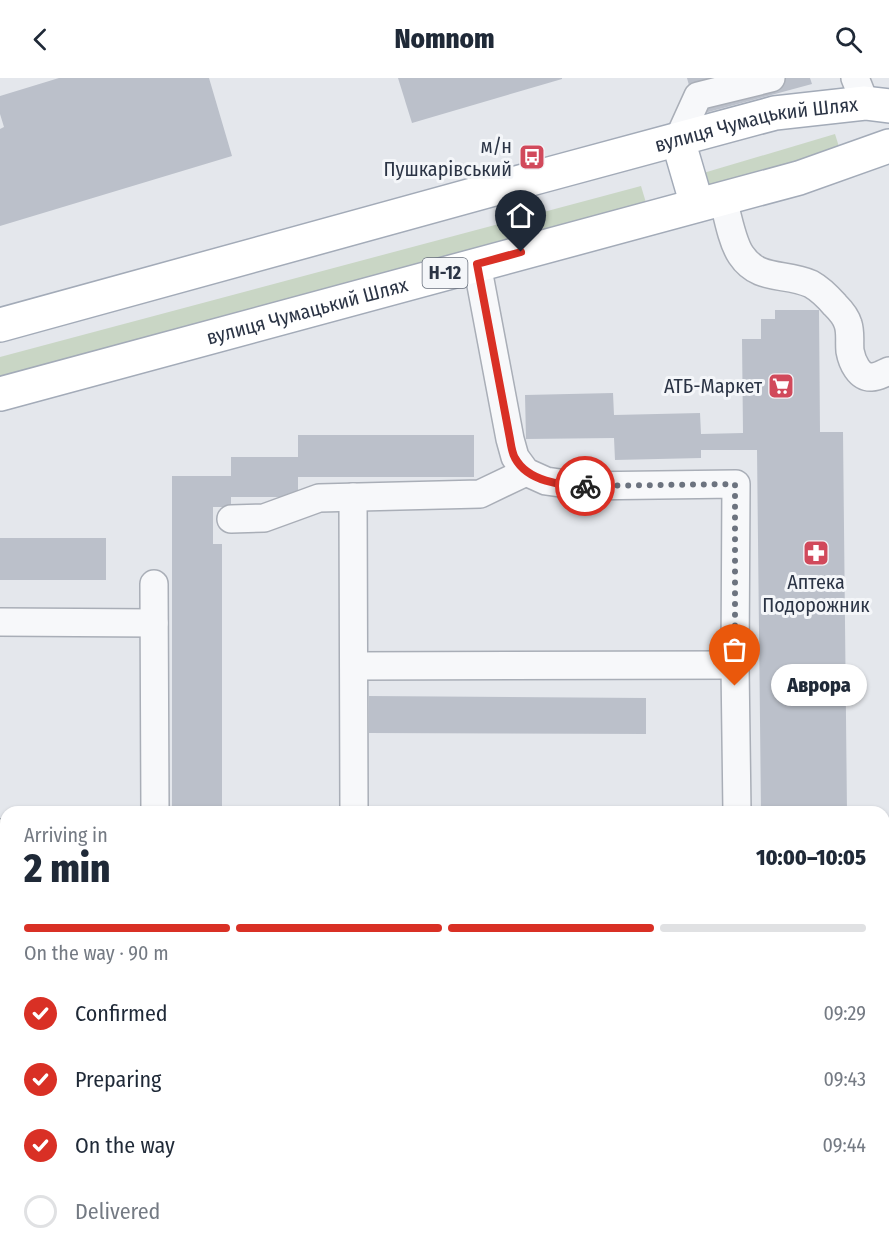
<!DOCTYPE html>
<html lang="en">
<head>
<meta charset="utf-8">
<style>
  body { margin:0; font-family:"Fira Sans Condensed",sans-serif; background:#f6f6f7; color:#1f2937; height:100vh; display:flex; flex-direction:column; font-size:22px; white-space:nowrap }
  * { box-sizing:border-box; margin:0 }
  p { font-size:20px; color:#747a83 }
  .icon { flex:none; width:33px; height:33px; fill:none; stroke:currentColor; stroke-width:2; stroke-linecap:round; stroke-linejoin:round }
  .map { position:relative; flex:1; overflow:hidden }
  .drawer { position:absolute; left:0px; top:728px; width:890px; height:452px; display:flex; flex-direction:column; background:#fff; border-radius:18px 18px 0 0; box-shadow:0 2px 4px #0004 }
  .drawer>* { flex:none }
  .pin { position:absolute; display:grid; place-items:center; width:51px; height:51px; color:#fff; margin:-62px -26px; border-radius:50% 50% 50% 0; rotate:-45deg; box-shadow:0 0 6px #0007 }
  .pin .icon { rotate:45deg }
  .courier { position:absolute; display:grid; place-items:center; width:60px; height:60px; margin:-30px; border:4px solid #d93025; border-radius:50%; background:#fff; color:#222; box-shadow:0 2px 8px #0007 }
  .bubble { position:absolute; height:42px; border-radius:21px; background:#fff; box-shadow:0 2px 4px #0004; font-size:20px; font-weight:800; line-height:42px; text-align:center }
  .headline em { font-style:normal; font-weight:800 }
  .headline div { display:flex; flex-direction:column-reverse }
  .headline { display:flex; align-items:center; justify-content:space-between; height:102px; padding:0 24px }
  h1 { font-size:39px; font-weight:800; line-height:45px }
  .bar { display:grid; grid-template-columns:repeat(4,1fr); gap:9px 6px; align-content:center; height:72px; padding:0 24px }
  .bar i { height:8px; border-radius:4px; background:#e0e1e3 }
  .bar .active { background:#d93025 }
  .bar p { grid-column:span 4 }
  ol { padding:0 24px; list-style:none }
  li { display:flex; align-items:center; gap:18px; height:66px }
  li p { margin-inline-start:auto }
  li .icon { padding:6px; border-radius:50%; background:#d93025; color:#fff; stroke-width:4 }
  li:last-child { color:#747a83 }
  li i { width:33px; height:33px; border:3px solid #e0e1e3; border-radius:50% }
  header { display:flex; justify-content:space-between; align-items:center; height:78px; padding:0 24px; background:#fff; font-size:27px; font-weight:800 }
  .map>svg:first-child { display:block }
  .green { fill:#c9d6c5 }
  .building { fill:#bbc0ca }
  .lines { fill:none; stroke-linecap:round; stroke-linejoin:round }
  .minor-casing { stroke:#a9aeb7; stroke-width:30 }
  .major-casing { stroke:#a3abb8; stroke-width:36 }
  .minor { stroke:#f7f8fa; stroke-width:27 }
  .major { stroke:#fff; stroke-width:33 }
  .done { stroke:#6c737f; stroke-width:6; stroke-dasharray:0 10.8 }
  .route { stroke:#d93025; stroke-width:8 }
  .labels { text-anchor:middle; stroke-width:6; stroke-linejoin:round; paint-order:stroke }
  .shield { fill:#f4f6f9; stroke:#676e7b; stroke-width:1.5 }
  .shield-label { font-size:18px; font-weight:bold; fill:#2b3445 }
  .street-label { font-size:20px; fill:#2b3445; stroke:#f4f6f9 }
  .poi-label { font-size:20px; fill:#2b3445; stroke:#f4f6f9; text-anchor:end }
</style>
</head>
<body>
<header><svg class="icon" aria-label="back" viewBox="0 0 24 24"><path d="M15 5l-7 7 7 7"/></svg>Nomnom<svg class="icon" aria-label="search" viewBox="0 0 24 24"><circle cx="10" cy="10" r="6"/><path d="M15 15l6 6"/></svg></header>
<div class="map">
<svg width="889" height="1178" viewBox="0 0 889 1178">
  <rect width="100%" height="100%" fill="#e4e7ec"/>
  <!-- green -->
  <g class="green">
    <path d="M835,56l5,16 -135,40 -5,-16z"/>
    <path d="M641,108l6,20 -647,174v-23z"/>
  </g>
  <!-- building -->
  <g class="building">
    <path d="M59,0h150l23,78 -232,70v-97l4,-2 -4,-13v-18z"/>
    <path d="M398,0h164v1l-150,44z"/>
    <path d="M687,0h123l2,6 -115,31z"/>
    <path d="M775,232h44l1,122h23l4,380h-86l-4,-362h-56v8l-86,2 -1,-22 -88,1 -1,-44 88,-2 1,22 86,-2 1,21 42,-1 -1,-94h19v-20h14z"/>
    <path d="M298,357h176v42h-176v20h-67v10h-18v37h9v268h-50v-336h59v-19h67z"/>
    <rect x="0" y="460" width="106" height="42"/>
    <path d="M369,618l277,2v36l-277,-1z"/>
    <rect x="0" y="767" width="6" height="47"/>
    <path d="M0,1143h6v30h33v5h-39z"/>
    <rect x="174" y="1173" width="49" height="5"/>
    <rect x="526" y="1173" width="41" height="5"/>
    <rect x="792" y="1173" width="44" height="5"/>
  </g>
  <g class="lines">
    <!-- minor casing -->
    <g class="minor-casing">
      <g id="minor">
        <path d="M855,0l10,25"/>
        <path d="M678,62l20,-44 73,-18"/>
        <path d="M723,120c4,16 9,44 18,57 18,27 44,17 70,29 9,5 17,13 24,21 5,5 11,12 13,19 3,9 1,18 2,27 2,11 9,27 22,26 6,0 12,-4 17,-6"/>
        <path d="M477,186l33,175 5,18 11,15 20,9 35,5 155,-2 -1,181 2,147"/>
        <path d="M353,419l1,315"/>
        <path d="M231,441l33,-1 55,-20 161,-4 46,-22"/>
        <path d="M154,506l1,228"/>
        <path d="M0,544l154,1"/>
        <path d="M354,588l381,-1"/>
        <path d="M0,755h6"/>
        <path d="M884,855h5"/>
        <path d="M247,1173v5"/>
        <path d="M509,1173v5"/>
        <path d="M773,1173v5"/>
      </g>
    </g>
    <!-- major casing -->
    <g class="major-casing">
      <g id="major">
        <path d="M678,62l19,65"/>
        <path id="s1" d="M0,247l538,-148 237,-64 90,-10 24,3"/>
        <path id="s2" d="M0,316l799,-216 90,-32"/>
      </g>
    </g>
    <!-- minor -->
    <use href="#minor" class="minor"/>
    <!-- major -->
    <use href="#major" class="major"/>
  </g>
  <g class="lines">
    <!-- done -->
    <path class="done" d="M585,408l150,-2v202"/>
    <!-- route -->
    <path class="route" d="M521,174l-44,12 33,175c1,6 2,14 5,19 13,24 46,27 70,28"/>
  </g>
  <!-- icons -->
  <defs>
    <g id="bus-square" transform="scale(1.35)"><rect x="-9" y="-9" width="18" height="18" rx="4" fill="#d1495b" stroke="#f4f6f9"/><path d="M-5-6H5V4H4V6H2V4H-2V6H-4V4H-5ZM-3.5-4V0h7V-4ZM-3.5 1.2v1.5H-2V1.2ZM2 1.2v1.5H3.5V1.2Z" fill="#fff"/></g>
    <g id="supermarket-square" transform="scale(1.35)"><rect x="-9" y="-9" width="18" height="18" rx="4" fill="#d1495b" stroke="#f4f6f9"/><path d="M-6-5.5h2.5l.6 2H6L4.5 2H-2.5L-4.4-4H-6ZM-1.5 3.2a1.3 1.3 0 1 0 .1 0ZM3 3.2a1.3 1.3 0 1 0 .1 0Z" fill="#fff"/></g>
    <g id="pharmacy-square" transform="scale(1.35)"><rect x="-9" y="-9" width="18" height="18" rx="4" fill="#d1495b" stroke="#f4f6f9"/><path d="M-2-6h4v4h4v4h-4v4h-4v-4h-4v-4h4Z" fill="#fff"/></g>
  </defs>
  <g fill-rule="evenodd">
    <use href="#bus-square" x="532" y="79"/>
    <use href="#supermarket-square" x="781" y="308"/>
    <use href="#pharmacy-square" x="816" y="475"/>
  </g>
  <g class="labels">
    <!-- shield labels -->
    <rect class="shield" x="422.5" y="180" width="45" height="30" rx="4.5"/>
    <g class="shield-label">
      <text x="445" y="201">Н-12</text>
    </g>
    <!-- street labels -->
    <g class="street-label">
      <text dy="7" stroke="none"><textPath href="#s1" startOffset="783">вулиця Чумацький Шлях</textPath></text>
      <text dy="7" stroke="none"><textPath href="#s2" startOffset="318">вулиця Чумацький Шлях</textPath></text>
    </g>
    <!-- poi labels -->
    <g class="poi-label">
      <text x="512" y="75">м/н<tspan x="512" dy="23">Пушкарівський</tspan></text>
      <text x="762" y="315">АТБ-Маркет</text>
      <text x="816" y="511" text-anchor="middle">Аптека<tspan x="816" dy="23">Подорожник</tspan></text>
    </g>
  </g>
</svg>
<div class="pin" style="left:735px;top:608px;background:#ea580c"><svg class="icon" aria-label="bag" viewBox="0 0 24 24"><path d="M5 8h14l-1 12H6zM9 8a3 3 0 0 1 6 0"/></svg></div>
<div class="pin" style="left:521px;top:174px;background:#1f2937"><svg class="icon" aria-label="home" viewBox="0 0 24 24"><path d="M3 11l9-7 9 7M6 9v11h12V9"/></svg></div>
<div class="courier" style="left:585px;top:408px"><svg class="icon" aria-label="bike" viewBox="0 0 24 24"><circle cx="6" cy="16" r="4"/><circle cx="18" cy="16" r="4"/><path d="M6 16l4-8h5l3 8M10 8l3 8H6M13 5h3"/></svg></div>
<div class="bubble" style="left:771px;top:586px;width:96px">Аврора</div>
<section class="drawer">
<div class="headline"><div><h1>2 min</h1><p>Arriving in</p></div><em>10:00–10:05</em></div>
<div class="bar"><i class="active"></i><i class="active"></i><i class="active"></i><i></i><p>On the way · 90 m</p></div>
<ol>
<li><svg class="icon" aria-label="check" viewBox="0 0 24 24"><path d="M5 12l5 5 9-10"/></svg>Confirmed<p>09:29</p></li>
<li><svg class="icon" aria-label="check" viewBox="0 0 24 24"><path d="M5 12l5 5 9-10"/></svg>Preparing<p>09:43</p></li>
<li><svg class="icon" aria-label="check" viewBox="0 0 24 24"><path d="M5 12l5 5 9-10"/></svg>On the way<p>09:44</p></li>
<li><i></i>Delivered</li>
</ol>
</section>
</div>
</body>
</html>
